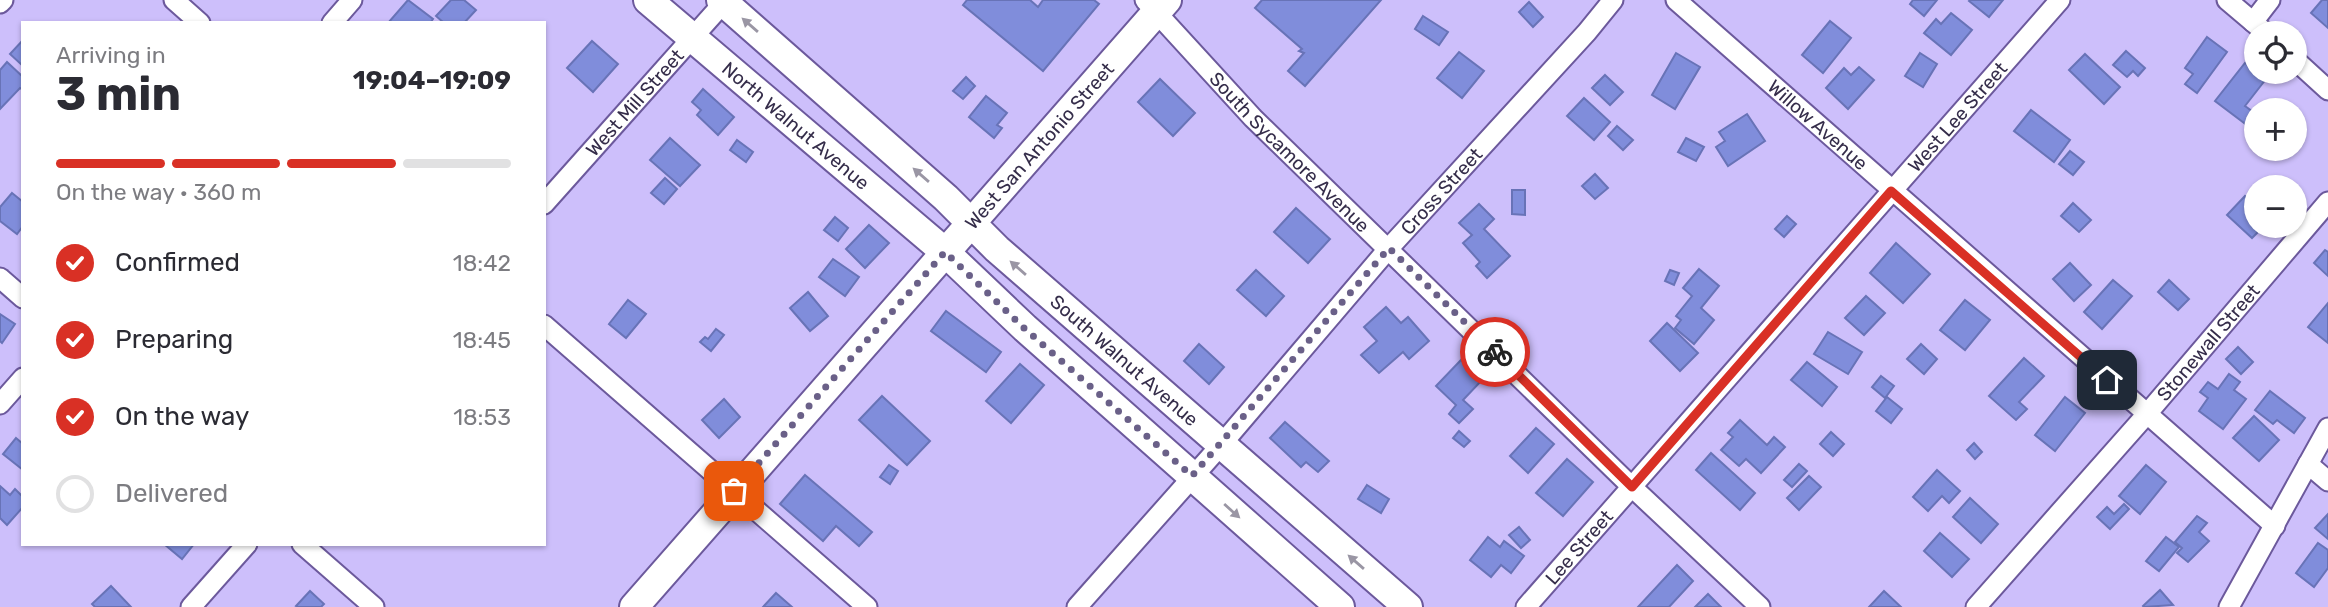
<!DOCTYPE html>
<html lang="en">
<head>
<meta charset="utf-8">
<style>
  body { margin:0; font-family:Rubik,sans-serif; background:#f2f2f3; color:#2b2b33; height:100vh; display:flex; flex-direction:column; font-size:26px; white-space:nowrap }
  * { box-sizing:border-box; margin:0 }
  p { font-size:23px; color:#7c7c81 }
  .icon { flex:none; width:38px; height:38px; fill:none; stroke:currentColor; stroke-width:2; stroke-linecap:round; stroke-linejoin:round }
  .map { position:relative; flex:1; overflow:hidden }
  .sheet { position:absolute; left:21px; top:21px; width:525px; height:525px; display:flex; flex-direction:column; background:#fff; border-radius:0px; box-shadow:0 2px 5px #0004 }
  .sheet>* { flex:none }
  .fabs { position:absolute; left:2244px; top:21px; display:grid; gap:14px }
  .fabs a { display:grid; place-items:center; width:63px; height:63px; border-radius:50%; background:#fff; box-shadow:0 2px 5px #0004; font-size:35px }
  .pin { position:absolute; display:grid; place-items:center; width:60px; height:60px; color:#fff; margin:-30px; border-radius:14px; box-shadow:0 4px 10px #0006 }
  .courier { position:absolute; display:grid; place-items:center; width:70px; height:70px; margin:-35px; border:5px solid #d93025; border-radius:50%; background:#fff; color:#222; box-shadow:0 2px 9px #0007 }
  .overview em { font-style:normal; font-weight:700 }
  .overview div { display:flex; flex-direction:column-reverse }
  .overview { display:flex; align-items:center; justify-content:space-between; height:119px; padding:0 35px }
  h1 { font-size:46px; font-weight:700; line-height:52px }
  .bar { display:grid; grid-template-columns:repeat(4,1fr); gap:10px 7px; align-content:center; height:84px; padding:0 35px }
  .bar i { height:9px; border-radius:5px; background:#e1e1e2 }
  .bar .current { background:#d93025 }
  .bar p { grid-column:span 4 }
  ol { padding:0 35px; list-style:none }
  li { display:flex; align-items:center; gap:21px; height:77px }
  li p { margin-inline-start:auto }
  li .icon { padding:7px; border-radius:50%; background:#d93025; color:#fff; stroke-width:4 }
  li:last-child { color:#7c7c81 }
  li i { width:38px; height:38px; border:4px solid #e1e1e2; border-radius:50% }
  .map>svg:first-child { display:block }
  .building { fill:#808ddb; stroke:#6873b7; stroke-width:2 }
  .lines { fill:none; stroke-linecap:round; stroke-linejoin:round }
  .street-casing { stroke:#6c599c; stroke-width:23 }
  .secondary-casing { stroke:#6c599c; stroke-width:32 }
  .street { stroke:#fff; stroke-width:19 }
  .secondary { stroke:#fff; stroke-width:28 }
  .oneway { fill:#9a96a4 }
  .done { stroke:#6a6088; stroke-width:7; stroke-dasharray:0 12.6 }
  .route { stroke:#d93025; stroke-width:9 }
  .labels { text-anchor:middle; stroke-width:7; stroke-linejoin:round; paint-order:stroke }
  .street-label { font-size:19px; fill:#352d4a; stroke:#cdbffb }
</style>
</head>
<body>
<div class="map">
<svg width="2328" height="607" viewBox="0 0 2328 607">
  <rect width="100%" height="100%" fill="#cdbffb"/>
  <!-- building -->
  <g class="building">
    <path d="M408,0l25,19 -3,4h-42z"/>
    <path d="M451,0h13l12,10 -12,13h-20l-8,-7z"/>
    <path d="M967,0h63l8,7 5,-7h51l5,4 -56,67 -80,-66z"/>
    <path d="M1262,0h119l-76,86 -17,-15 16,-18 -5,-2 3,-2 -47,-41z"/>
    <path d="M1913,0h24l-13,16 -14,-12z"/>
    <path d="M1970,0h33l-14,17 -20,-16z"/>
    <path d="M2322,0h6v28l-17,-15z"/>
    <path d="M1529,2l14,15 -10,10 -14,-15z"/>
    <path d="M1951,13l21,17 -21,25 -27,-22 12,-14 5,5z"/>
    <path d="M1423,16l25,16 -9,13 -24,-16z"/>
    <path d="M1830,21l21,17 -28,35 -21,-18z"/>
    <path d="M2207,37l20,15 -30,41 -12,-9 8,-10 -8,-6z"/>
    <path d="M23,40v26l-13,-12z"/>
    <path d="M592,41l26,23 -25,28 -26,-24z"/>
    <path d="M2126,51l19,17 -7,8 -5,-5 -6,6 -14,-12z"/>
    <path d="M1459,52l25,19 -22,27 -25,-20z"/>
    <path d="M1676,53l24,14 -25,42 -23,-14z"/>
    <path d="M1920,53l17,11 -14,23 -18,-11z"/>
    <path d="M2085,54l35,33 -16,17 -35,-34z"/>
    <path d="M7,62l16,15v13l-3,-2 -20,21v-39z"/>
    <path d="M2245,63l21,16 -21,27 11,8v18l-41,-31z"/>
    <path d="M1859,67l15,13 -26,29 -22,-21 18,-20 7,7z"/>
    <path d="M1605,75l18,17 -13,13 -18,-17z"/>
    <path d="M966,77l9,9 -12,13 -10,-8z"/>
    <path d="M1160,79l35,34 -22,23 -35,-34z"/>
    <path d="M703,89l31,28 -16,18 -21,-20 4,-5 -9,-8z"/>
    <path d="M986,96l21,17 -10,12 5,3 -8,10 -25,-21z"/>
    <path d="M1584,98l26,24 -16,18 -27,-24z"/>
    <path d="M2031,110l39,30 -16,22 -40,-31z"/>
    <path d="M1747,114l18,27 -37,25 -12,-19 9,-6 -6,-9z"/>
    <path d="M1617,126l16,14 -10,10 -15,-14z"/>
    <path d="M670,138l30,27 -20,21 -30,-26z"/>
    <path d="M1686,138l18,9 -8,14 -18,-9z"/>
    <path d="M737,140l16,12 -7,10 -16,-12z"/>
    <path d="M2070,151l14,11 -11,13 -14,-11z"/>
    <path d="M1595,174l13,14 -13,11 -13,-13z"/>
    <path d="M665,178l12,11 -13,15 -13,-11z"/>
    <path d="M1512,190h13v25l-13,-1z"/>
    <path d="M12,193l11,9v24l-6,8 -17,-13v-14z"/>
    <path d="M2245,196l11,10v20h8l-12,12 -25,-23z"/>
    <path d="M2073,203l18,17 -12,12 -18,-16z"/>
    <path d="M1479,204l15,15 -10,10 26,27 -23,22 -11,-12 4,-4 -17,-19 9,-8 -13,-12z"/>
    <path d="M1296,208l34,31 -22,24 -34,-31z"/>
    <path d="M1787,216l9,8 -12,13 -9,-8z"/>
    <path d="M835,217l13,11 -10,13 -14,-11z"/>
    <path d="M869,225l20,18 -24,25 -19,-19z"/>
    <path d="M1896,243l34,31 -27,29 -33,-30z"/>
    <path d="M2325,250l3,2v24l-14,-13z"/>
    <path d="M833,259l26,18 -14,19 -26,-19z"/>
    <path d="M2070,263l21,22 -17,16 -21,-22z"/>
    <path d="M1699,269l20,17 -18,22 13,12 -20,24 -19,-16 6,-8 -5,-4 16,-20 -9,-8z"/>
    <path d="M1256,270l28,26 -18,20 -29,-26z"/>
    <path d="M1670,270l9,3 -5,12 -9,-4z"/>
    <path d="M2113,280l19,16 -30,33 -18,-17z"/>
    <path d="M2169,280l20,19 -11,11 -20,-18z"/>
    <path d="M808,292l20,24 -18,15 -20,-23z"/>
    <path d="M1866,296l19,17 -21,22 -19,-17z"/>
    <path d="M628,300l18,14 -20,24 -17,-14z"/>
    <path d="M1965,300l25,20 -25,30 -25,-20z"/>
    <path d="M2328,303v40l-20,-16z"/>
    <path d="M1386,307l15,16 7,-6 21,24 -20,18 -6,-7 -24,21 -18,-18 16,-14 -13,-14z"/>
    <path d="M946,311l55,41 -15,20 -55,-41z"/>
    <path d="M0,314l15,10 -13,19 -2,-2z"/>
    <path d="M1667,323l31,30 -18,18 -30,-30z"/>
    <path d="M716,329l8,6 -13,16 -11,-9 5,-5 3,2z"/>
    <path d="M1828,332l34,20 -14,22 -34,-20z"/>
    <path d="M1199,344l25,23 -15,17 -25,-23z"/>
    <path d="M1921,344l16,15 -13,15 -17,-15z"/>
    <path d="M2238,347l15,15 -12,12 -15,-15z"/>
    <path d="M2024,358l20,18 -25,26 8,7 -11,11 -27,-24z"/>
    <path d="M1461,360l21,20 -19,20 10,9 -14,14 -10,-9 7,-9 -20,-19z"/>
    <path d="M1807,362l30,25 -15,19 -31,-26z"/>
    <path d="M1020,364l24,21 -33,38 -25,-22z"/>
    <path d="M2229,374l11,8 -6,8 12,9 -23,30 -24,-18 9,-13 -8,-6 8,-10 10,7z"/>
    <path d="M1881,376l13,10 -9,12 -13,-11z"/>
    <path d="M2270,391l35,27 -11,15 -17,-13 -4,4 -18,-14z"/>
    <path d="M882,396l48,45 -23,24 -48,-45z"/>
    <path d="M1887,397l15,12 -11,14 -15,-12z"/>
    <path d="M2065,397l20,16 -30,38 -20,-16z"/>
    <path d="M724,399l16,18 -21,21 -17,-18z"/>
    <path d="M2254,416l25,24 -20,21 -26,-23z"/>
    <path d="M1740,420l27,25 7,-8 11,10 -24,26 -15,-14 -7,7 -18,-16 12,-13 -5,-4z"/>
    <path d="M1285,422l44,39 -11,11 -12,-10 -5,5 -31,-29z"/>
    <path d="M1536,428l18,16 -26,29 -18,-17z"/>
    <path d="M1459,431l11,10 -6,6 -11,-9z"/>
    <path d="M1831,432l13,12 -11,12 -13,-12z"/>
    <path d="M16,438l7,6v26l-20,-16z"/>
    <path d="M1974,443l8,9 -7,7 -8,-9z"/>
    <path d="M1711,453l44,40 -15,17 -44,-40z"/>
    <path d="M1567,459l26,23 -30,34 -27,-23z"/>
    <path d="M1799,464l8,7 -15,16 -8,-7z"/>
    <path d="M889,465l9,6 -8,13 -10,-7z"/>
    <path d="M2146,465l20,17 -26,32 -21,-18z"/>
    <path d="M1937,470l23,21 -11,12 -7,-7 -14,15 -15,-14z"/>
    <path d="M805,475l67,57 -13,14 -23,-20 -13,15 -43,-37z"/>
    <path d="M1809,476l12,11 -22,23 -12,-12z"/>
    <path d="M1367,485l22,14 -8,14 -23,-14z"/>
    <path d="M0,486l10,9 5,-6 8,8v10l-16,18 -7,-7z"/>
    <path d="M1970,498l28,26 -17,19 -28,-26z"/>
    <path d="M2124,504l5,5 -19,20 -13,-12 10,-10 7,7z"/>
    <path d="M2328,514v25l-13,-11z"/>
    <path d="M2197,516l10,7 -8,9 10,9 -21,21 -11,-9 5,-5 -7,-6z"/>
    <path d="M1519,527l11,13 -9,8 -12,-13z"/>
    <path d="M1940,533l29,26 -17,18 -28,-26z"/>
    <path d="M1488,537l12,10 4,-6 20,15 -13,17 -10,-8 -10,12 -21,-17z"/>
    <path d="M2166,537l13,10 -20,24 -13,-10z"/>
    <path d="M2318,543l10,7v18l-14,19 -18,-14z"/>
    <path d="M164,544h30l-12,15z"/>
    <path d="M1677,565l16,16 -24,26h-31z"/>
    <path d="M111,586l20,21h-36l-3,-3z"/>
    <path d="M2160,590l13,15 -29,2 -1,-1z"/>
    <path d="M310,591l14,13 -3,3h-23l-2,-1z"/>
    <path d="M1884,591l17,16h-32z"/>
    <path d="M776,593l16,14h-29z"/>
    <path d="M1708,594l13,13h-26z"/>
  </g>
  <g class="lines">
    <!-- street casing -->
    <g class="street-casing">
      <g id="street">
        <path d="M174,0l26,23"/>
        <path id="s1" d="M1145,0l108,118 379,369 128,120"/>
        <path id="s2" d="M1676,0l599,526"/>
        <path d="M2227,0l39,33"/>
        <path d="M0,3l3,-3"/>
        <path d="M2253,22l17,-22"/>
        <path d="M332,23l20,-23"/>
        <path d="M2294,59l34,31"/>
        <path id="s3" d="M544,204l182,-204"/>
        <path d="M0,278l23,20"/>
        <path d="M544,325l323,282"/>
        <path d="M0,404l23,-26"/>
        <path d="M2308,464l20,17"/>
        <path d="M302,544l72,63"/>
        <path d="M191,607l56,-63"/>
        <path id="s4" d="M1077,607l144,-162 168,-197 198,-216 26,-32"/>
        <path id="s5" d="M1526,607l534,-607"/>
        <path id="s6" d="M1976,607l170,-192 182,-213"/>
        <path d="M2229,607l99,-179"/>
      </g>
    </g>
    <!-- secondary casing -->
    <g class="secondary-casing">
      <g id="secondary">
        <path id="s7" d="M648,0l297,252 80,76 315,279"/>
        <path id="s8" d="M721,0l225,198 51,51 411,358"/>
        <path id="s9" d="M634,607l533,-607"/>
      </g>
    </g>
    <!-- street -->
    <use href="#street" class="street"/>
    <!-- secondary -->
    <use href="#secondary" class="secondary"/>
  </g>
  <!-- one-way arrows -->
  <defs><path id="oneway-solid" d="M-6-.8H1V-3.2L6.5 0L1 3.2V.8H-6Z" transform="scale(1.75)"/></defs>
  <g class="oneway">
    <use href="#oneway-solid" transform="translate(750 25) rotate(-139)"/>
    <use href="#oneway-solid" transform="translate(921 175) rotate(-139)"/>
    <use href="#oneway-solid" transform="translate(1018 268) rotate(-139)"/>
    <use href="#oneway-solid" transform="translate(1232 511) rotate(42)"/>
    <use href="#oneway-solid" transform="translate(1356 562) rotate(-139)"/>
  </g>
  <g class="lines">
    <!-- done -->
    <path class="done" d="M734,491l211,-239 79,76 168,148 197,-228 106,104"/>
    <!-- route -->
    <path class="route" d="M1495,352l137,135 259,-296 216,189"/>
  </g>
  <g class="labels">
    <!-- street labels -->
    <g class="street-label">
      <text dy="7" stroke="none"><textPath href="#s3" startOffset="136">West Mill Street</textPath></text>
      <text dy="7" stroke="none"><textPath href="#s5" startOffset="653">West Lee Street</textPath></text>
      <text dy="7" stroke="none"><textPath href="#s2" startOffset="189">Willow Avenue</textPath></text>
      <text dy="7" stroke="none"><textPath href="#s7" startOffset="194">North Walnut Avenue</textPath></text>
      <text dy="7" stroke="none"><textPath href="#s9" startOffset="614">West San Antonio Street</textPath></text>
      <text dy="7" stroke="none"><textPath href="#s1" startOffset="210">South Sycamore Avenue</textPath></text>
      <text dy="7" stroke="none"><textPath href="#s4" startOffset="553">Cross Street</textPath></text>
      <text dy="7" stroke="none"><textPath href="#s6" startOffset="352">Stonewall Street</textPath></text>
      <text dy="7" stroke="none"><textPath href="#s8" startOffset="541">South Walnut Avenue</textPath></text>
      <text dy="7" stroke="none"><textPath href="#s5" startOffset="80">Lee Street</textPath></text>
    </g>
  </g>
</svg>
<div class="fabs">
<a><svg class="icon" aria-label="locate" viewBox="0 0 24 24"><circle cx="12" cy="12" r="6"/><path d="M12 2v4M12 18v4M2 12h4M18 12h4"/></svg></a>
<a>+</a>
<a>−</a>
</div>
<div class="pin" style="left:734px;top:491px;background:#ea580c"><svg class="icon" aria-label="bag" viewBox="0 0 24 24"><path d="M5 8h14l-1 12H6zM9 8a3 3 0 0 1 6 0"/></svg></div>
<div class="pin" style="left:2107px;top:380px;background:#1f2937"><svg class="icon" aria-label="home" viewBox="0 0 24 24"><path d="M3 11l9-7 9 7M6 9v11h12V9"/></svg></div>
<div class="courier" style="left:1495px;top:352px"><svg class="icon" aria-label="bike" viewBox="0 0 24 24"><circle cx="6" cy="16" r="4"/><circle cx="18" cy="16" r="4"/><path d="M6 16l4-8h5l3 8M10 8l3 8H6M13 5h3"/></svg></div>
<section class="sheet">
<div class="overview"><div><h1>3 min</h1><p>Arriving in</p></div><em>19:04–19:09</em></div>
<div class="bar"><i class="current"></i><i class="current"></i><i class="current"></i><i></i><p>On the way · 360 m</p></div>
<ol>
<li><svg class="icon" aria-label="check" viewBox="0 0 24 24"><path d="M5 12l5 5 9-10"/></svg>Confirmed<p>18:42</p></li>
<li><svg class="icon" aria-label="check" viewBox="0 0 24 24"><path d="M5 12l5 5 9-10"/></svg>Preparing<p>18:45</p></li>
<li><svg class="icon" aria-label="check" viewBox="0 0 24 24"><path d="M5 12l5 5 9-10"/></svg>On the way<p>18:53</p></li>
<li><i></i>Delivered</li>
</ol>
</section>
</div>
</body>
</html>
